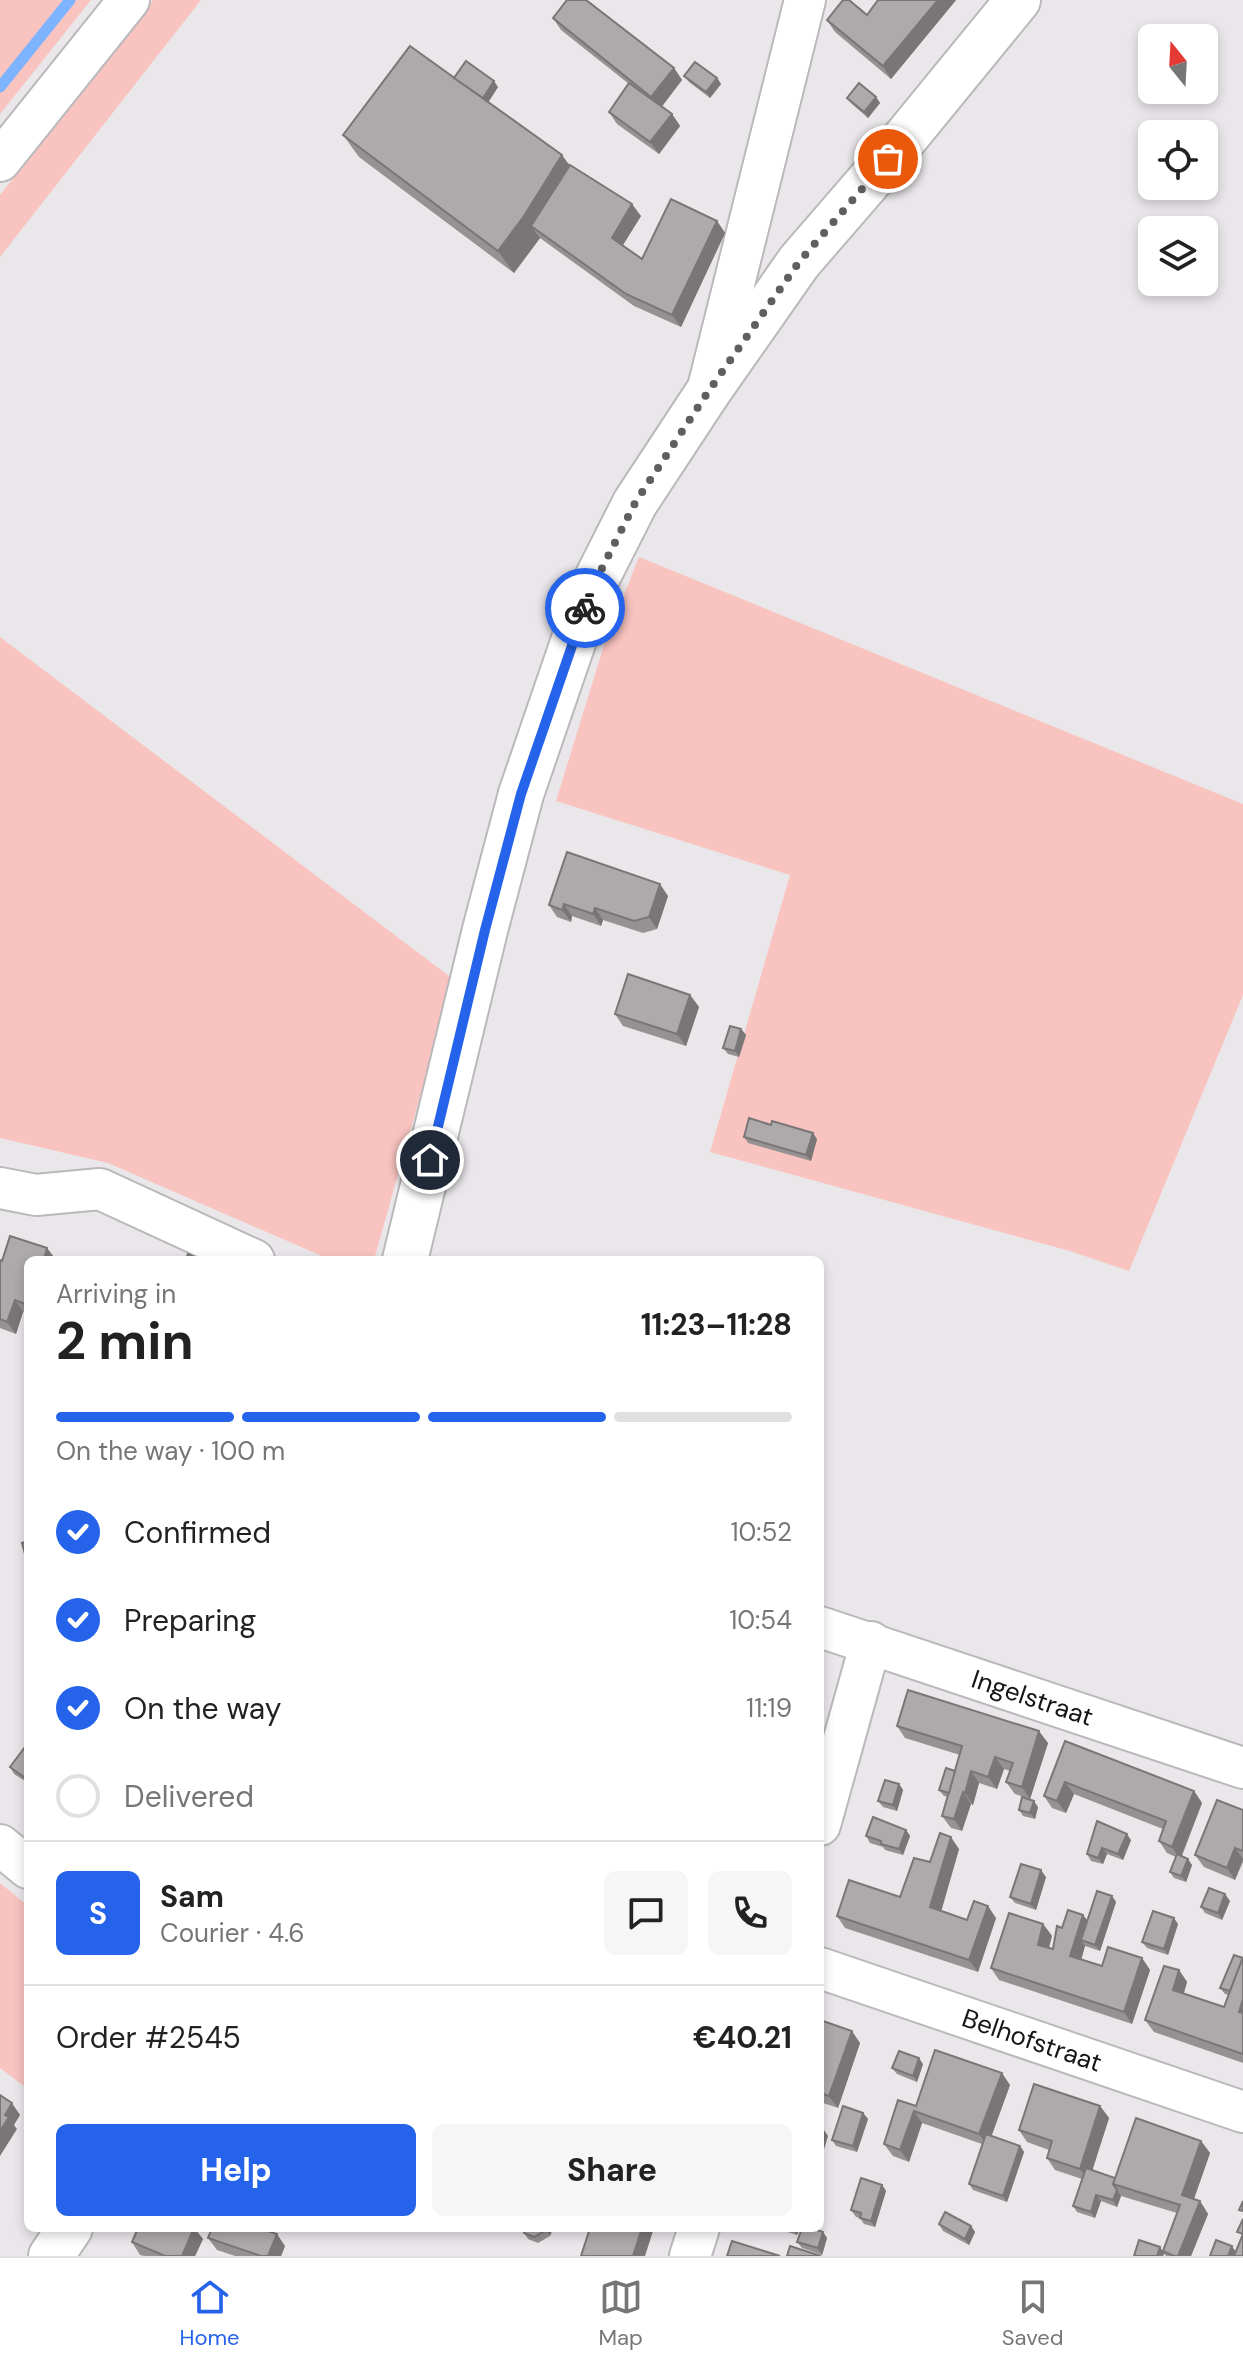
<!DOCTYPE html>
<html lang="en">
<head>
<meta charset="utf-8">
<style>
  body { margin:0; font-family:"DM Sans",sans-serif; background:#f6f6f6; color:#222; height:100vh; display:flex; flex-direction:column; font-size:30px; white-space:nowrap }
  * { box-sizing:border-box; margin:0 }
  p { font-size:26px; color:#767676 }
  .icon { flex:none; width:44px; height:44px; fill:none; stroke:currentColor; stroke-width:2; stroke-linecap:round; stroke-linejoin:round }
  .map { position:relative; flex:1; overflow:hidden }
  .side { position:absolute; left:24px; top:1256px; width:800px; height:976px; display:flex; flex-direction:column; background:#fff; border-radius:12px; box-shadow:0 4px 12px #0003 }
  .side>* { flex:none }
  .needle { width:52px; rotate:342deg }
  .fabs { position:absolute; left:1138px; top:24px; display:grid; gap:16px }
  .fabs a { display:grid; place-items:center; width:80px; height:80px; border-radius:12px; background:#fff; box-shadow:0 4px 12px #0003; font-size:40px }
  .pin { position:absolute; display:grid; place-items:center; width:68px; height:68px; color:#fff; margin:-34px; border:4px solid #fff; border-radius:50%; box-shadow:0 2px 8px #0007 }
  .courier { position:absolute; display:grid; place-items:center; width:80px; height:80px; margin:-40px; border:6px solid #2563eb; border-radius:50%; background:#fff; color:#222; box-shadow:0 2px 10px #0007 }
  .summary em { font-style:normal; font-weight:700 }
  .summary div { display:flex; flex-direction:column-reverse }
  .summary { display:flex; align-items:center; justify-content:space-between; height:136px; padding:0 32px }
  h1 { font-size:52px; font-weight:700; line-height:60px }
  .bar { display:grid; grid-template-columns:repeat(4,1fr); gap:12px 8px; align-content:center; height:96px; padding:0 32px }
  .bar i { height:10px; border-radius:6px; background:#e0e0e0 }
  .bar .current { background:#2563eb }
  .bar p { grid-column:span 4 }
  .line { display:flex; align-items:center; gap:20px; padding:0 32px; border-top:2px solid #e0e0e0 }
  .line div { flex:1 }
  .round { display:grid; place-items:center; flex:none; width:84px; height:84px; border-radius:12px; background:#f6f6f6 }
  ol { padding:0 32px; list-style:none }
  li { display:flex; align-items:center; gap:24px; height:88px }
  li p { margin-inline-start:auto }
  li .icon { padding:8px; border-radius:50%; background:#2563eb; color:#fff; stroke-width:4 }
  li:last-child { color:#767676 }
  li i { width:44px; height:44px; border:4px solid #e0e0e0; border-radius:50% }
  .action { display:flex; gap:16px; margin-top:auto; padding:16px 32px }
  .action a { flex:1; height:92px; border-radius:12px; background:#2563eb; color:#fff; font-size:32px; font-weight:700; line-height:92px; text-align:center }
  .action a+a { background:#f6f6f6; color:#222 }
  .tabs { display:flex; justify-content:space-around; align-items:center; height:112px; border-top:2px solid #e0e0e0; background:#fff; font-size:22px; color:#767676 }
  .tabs a { display:grid; justify-items:center; gap:4px }
  .tabs .current { color:#2563eb }
  .map>svg:first-child { display:block }
  .green { fill:#f9c4c0 }
  .lines { fill:none; stroke-linecap:round; stroke-linejoin:round }
  .stream { stroke:#7eb3ff; stroke-width:11 }
  .minor-casing { stroke:#bbb8bb; stroke-width:44 }
  .tertiary-casing { stroke:#bbb8bb; stroke-width:48 }
  .minor { stroke:#fff; stroke-width:40 }
  .tertiary { stroke:#fff; stroke-width:44 }
  .wall { fill:#969193 }
  .shaded-wall { fill:#7a7678 }
  .building { fill:#aea9ab; stroke:#7a7678; stroke-width:2 }
  .done { stroke:#605e60; stroke-width:8; stroke-dasharray:0 14.4 }
  .route { stroke:#2563eb; stroke-width:10 }
  .labels { text-anchor:middle; stroke-width:6; stroke-linejoin:round; paint-order:stroke }
  .street-label { font-size:26px; fill:#161516; stroke:#fff }
</style>
</head>
<body>
<div class="map">
<svg width="1243" height="2256" viewBox="0 0 1243 2256">
  <rect width="100%" height="100%" fill="#eae7ea"/>
  <!-- green -->
  <g class="green">
    <path d="M0,0h91l-91,114z"/>
    <path d="M153,0h48l-201,257v-62z"/>
    <path d="M639,557l604,247v191l-114,276 -59,-20 -360,-99 80,-277 -234,-74 48,-156z"/>
    <path d="M0,637l453,342 -79,281h-43l-223,-97 -108,-25z"/>
    <path d="M0,1883l28,23v183l-28,-21z"/>
  </g>
  <g class="lines">
    <!-- stream -->
    <path class="stream" d="M0,87l70,-87"/>
    <!-- minor casing -->
    <g class="minor-casing">
      <g id="minor">
        <path d="M0,161l129,-161"/>
        <path d="M709,384l96,-384"/>
        <path d="M0,1188l36,7 64,-6 154,71"/>
        <path id="s1" d="M820,1627l423,141"/>
        <path d="M820,1825l51,-183"/>
        <path d="M0,1845l28,23"/>
        <path id="s2" d="M820,1968l423,144"/>
        <path d="M690,2256l9,-28"/>
      </g>
    </g>
    <!-- tertiary casing -->
    <g class="tertiary-casing">
      <g id="tertiary">
        <path d="M405,1260l80,-330 36,-136 70,-204 44,-87 73,-111 91,-130 89,-103 130,-159"/>
        <path d="M51,2256l19,-28"/>
      </g>
    </g>
    <!-- minor -->
    <use href="#minor" class="minor"/>
    <!-- tertiary -->
    <use href="#tertiary" class="tertiary"/>
  </g>
  <!-- wall -->
  <g class="wall">
    <path d="M878,0h78l-65,79 -56,-47 -8,-12 40,-5z"/>
    <path d="M553,18l121,50 8,12 -20,26 10,8 8,12 -21,28 -42,-30 -8,-12 20,-28 -68,-54z"/>
    <path d="M684,76l33,2 4,6 -11,14 -21,-16z"/>
    <path d="M454,78l44,9 -10,15 82,63 71,51 -19,29 20,14 75,-38 8,12 -44,94 -47,-21 -94,-68 -26,35 -155,-116 -16,-22z"/>
    <path d="M876,97l4,6 -12,15 -16,-14 -5,-6z"/>
    <path d="M668,896l-11,33 -14,4 -40,-13 -2,6 -29,-10 -1,6 -14,-5 -8,-12z"/>
    <path d="M690,995l9,12 -13,39 -63,-20 -8,-12z"/>
    <path d="M741,1029l5,6 -7,22 -11,-3 -5,-6z"/>
    <path d="M744,1137l73,2 -6,22 -63,-18z"/>
    <path d="M47,1248l9,12h-28v54l-5,-2 -7,22 -16,-6v-68z"/>
    <path d="M897,1726l151,17 -18,56 -15,-5 -9,-12 4,-11 -6,-2 -7,20 -18,-6 -6,22 -2,-1 -9,27 -11,-3 -9,-12 6,-19 -4,-1 -5,-6 16,-19 5,-16 -55,-17z"/>
    <path d="M1065,1741l129,50 8,12 -20,53 10,9 -6,17 -12,-4 -4,-6 6,-15 -9,-4 -8,-12 4,-12 -89,-35 -8,19 -14,-5 -8,-12z"/>
    <path d="M28,1750v33l-14,-9 -4,-7z"/>
    <path d="M899,1784l4,6 -6,21 -14,-4 -5,-6z"/>
    <path d="M1038,1807l-3,12 -12,-3 -4,-6z"/>
    <path d="M1243,1810v52l-8,18 -31,-13 -9,-12z"/>
    <path d="M1097,1821l34,19 -8,20 -16,-6 -4,10 -12,-3 -4,-7z"/>
    <path d="M906,1830l4,6 -7,19 -18,-5 -2,-3 -13,-4 -4,-7z"/>
    <path d="M959,1849l-18,62 26,9 29,-2 -18,54 -133,-44 -8,-12 63,-19 30,-35z"/>
    <path d="M1046,1877l-10,33 -21,-7 -5,-6z"/>
    <path d="M1112,1896l4,6 -16,49 -15,-5 -4,13 21,7 40,-8 8,12 -18,54 -133,-44 -8,-12 52,-44 9,12 -3,12 4,1 30,-34 5,6z"/>
    <path d="M1230,1901l-8,19 -17,-7 -4,-6z"/>
    <path d="M1178,1924l-10,31 -21,-7 -5,-6z"/>
    <path d="M1243,1957v106l-89,-31 -9,-12 34,-50 8,12 -3,11 40,14 4,-12 -3,-1 -5,-6z"/>
    <path d="M820,2020l40,23 -22,65 -18,-6z"/>
    <path d="M923,2064l-6,18 -20,-8 -5,-6z"/>
    <path d="M1010,2085l-19,51 29,10 4,6 -17,50 -34,-12 -4,-6 13,-40 -60,-21 -13,39 -16,-6 -9,-12 32,-38z"/>
    <path d="M1100,2106l9,12 -17,52 23,8 86,-37 9,12 -16,46 6,2 8,13 -17,42h-25l-2,-2 -1,2v-5l14,-38 -56,-17 -4,11 -16,-6 -6,17 -18,-6 -4,-6 9,-27 -27,-9 -8,-12 2,-8 -22,-8 -8,-12z"/>
    <path d="M863,2113l5,6 -11,33 -21,-6 -4,-6z"/>
    <path d="M882,2185l4,6 -11,36 -11,-3 -4,-6 -4,-1 -5,-7z"/>
    <path d="M939,2224l32,2 4,6 -6,13 -26,-14z"/>
    <path d="M194,2228l9,11 -8,17h-51l-4,-1 -8,-13z"/>
    <path d="M553,2228l-3,8 -12,7 -10,-4 -4,-6z"/>
    <path d="M775,2228h25l-3,7z"/>
    <path d="M823,2232l4,6 -5,17 -20,-7 -5,-6z"/>
    <path d="M208,2238l77,8 -4,10h-46l-18,-6z"/>
  </g>
  <!-- shaded-wall -->
  <g class="shaded-wall">
    <path d="M938,0h18l-65,79 -8,-13z"/>
    <path d="M674,68l8,12 -22,29 -9,-12z"/>
    <path d="M717,78l4,6 -11,14 -4,-6z"/>
    <path d="M494,81l4,6 -14,22 -4,-7z"/>
    <path d="M876,97l4,6 -12,15 -4,-6z"/>
    <path d="M672,114l8,12 -21,28 -9,-12z"/>
    <path d="M562,155l16,22 -47,49 9,12 -26,35 -16,-22z"/>
    <path d="M632,204l9,12 -21,34 -8,-12z"/>
    <path d="M717,221l8,12 -44,94 -9,-12z"/>
    <path d="M660,884l8,12 -11,33 -8,-12z"/>
    <path d="M564,904l8,12 -1,6 -9,-12z"/>
    <path d="M595,908l8,12 -2,6 -8,-12z"/>
    <path d="M690,995l9,12 -13,39 -9,-12z"/>
    <path d="M741,1029l5,6 -7,22 -4,-6z"/>
    <path d="M813,1133l4,6 -6,22 -5,-6z"/>
    <path d="M47,1248l9,12h-12z"/>
    <path d="M15,1300l8,12 -7,22 -9,-12z"/>
    <path d="M1039,1731l9,12 -18,56 -8,-12z"/>
    <path d="M995,1757l9,12 -7,20 -9,-12z"/>
    <path d="M971,1771l8,12 -6,22 -8,-12z"/>
    <path d="M1065,1782l9,12 -8,19 -9,-12z"/>
    <path d="M899,1784l4,6 -6,21 -4,-6z"/>
    <path d="M1194,1791l8,12 -22,56 -8,-12z"/>
    <path d="M963,1792l8,12 -9,27 -8,-12z"/>
    <path d="M1034,1801l4,6 -3,12 -5,-6z"/>
    <path d="M906,1830l4,6 -7,19 -4,-6z"/>
    <path d="M1127,1834l4,6 -8,20 -5,-6z"/>
    <path d="M951,1837l8,12 -20,70 -9,-12z"/>
    <path d="M1102,1848l5,6 -4,10 -5,-6z"/>
    <path d="M1235,1848l8,11 -8,21 -8,-12z"/>
    <path d="M1188,1859l4,6 -6,17 -5,-6z"/>
    <path d="M1041,1870l5,7 -10,33 -5,-6z"/>
    <path d="M1225,1894l5,7 -8,19 -4,-7z"/>
    <path d="M1112,1896l4,6 -16,49 -5,-6z"/>
    <path d="M988,1906l8,12 -18,54 -9,-12z"/>
    <path d="M1083,1915l9,12 -11,13 4,6 -6,22 -9,-12z"/>
    <path d="M1174,1918l4,6 -10,31 -4,-6z"/>
    <path d="M1043,1924l9,12 -6,21 -8,-12z"/>
    <path d="M1142,1958l8,12 -18,54 -8,-12z"/>
    <path d="M1179,1970l8,12 -6,20 -8,-12z"/>
    <path d="M1243,1999v19l-4,-6z"/>
    <path d="M852,2031l8,12 -22,65 -9,-12z"/>
    <path d="M919,2058l4,6 -6,18 -4,-6z"/>
    <path d="M1002,2073l8,12 -22,61 -9,-12z"/>
    <path d="M12,2103l8,12 -6,10 3,4 -17,27v-25l5,-16z"/>
    <path d="M1100,2106l9,12 -20,63 -9,-12z"/>
    <path d="M914,2111l8,12 -13,39 -9,-12z"/>
    <path d="M863,2113l5,6 -11,33 -4,-6z"/>
    <path d="M820,2124l8,12 -8,27z"/>
    <path d="M1201,2141l9,12 -19,54 -9,-12z"/>
    <path d="M1020,2146l4,6 -17,50 -4,-6z"/>
    <path d="M882,2185l4,6 -11,36 -4,-6z"/>
    <path d="M1117,2190l4,6 -4,11 -4,-7z"/>
    <path d="M1096,2195l5,6 -6,17 -4,-6z"/>
    <path d="M1200,2201l8,13 -17,42h-13z"/>
    <path d="M971,2226l4,6 -6,13 -4,-6z"/>
    <path d="M194,2228l9,11 -8,17h-13z"/>
    <path d="M547,2228h6l-3,8 -4,-6z"/>
    <path d="M642,2228h12l-9,28h-12z"/>
    <path d="M793,2228h7l-3,7z"/>
    <path d="M823,2232l4,6 -5,17 -4,-7z"/>
    <path d="M277,2234l8,12 -4,10h-13z"/>
    <path d="M1232,2246l4,6 -1,4h-7z"/>
    <path d="M1160,2247l4,6 -1,3h-6z"/>
  </g>
  <!-- building -->
  <g class="building">
    <path d="M567,0h19l88,68 -23,29 -98,-79z"/>
    <path d="M843,0h6l18,15 11,-15h60l-55,66 -56,-46z"/>
    <path d="M410,46l152,109 -38,61 -26,35 -155,-116z"/>
    <path d="M466,61l28,20 -11,17 -29,-20z"/>
    <path d="M695,62l22,16 -11,14 -22,-16z"/>
    <path d="M629,83l43,31 -22,28 -41,-30z"/>
    <path d="M859,83l17,14 -12,15 -17,-14z"/>
    <path d="M570,165l62,39 -20,34 30,21 29,-60 46,22 -45,94 -46,-21 -95,-68z"/>
    <path d="M567,852l93,32 -11,33 -15,4 -39,-13 -2,6 -29,-10 -2,6 -13,-5z"/>
    <path d="M628,974l62,21 -13,39 -62,-20z"/>
    <path d="M730,1026l11,3 -6,22 -12,-3z"/>
    <path d="M749,1118l22,7 1,-4 41,12 -7,22 -62,-18z"/>
    <path d="M10,1236l37,12 -3,11 8,-1v2h-24v45l-13,-5 -8,22 -7,-3v-59l2,1z"/>
    <path d="M188,1254l12,6h-15z"/>
    <path d="M28,1541v24l-6,-22z"/>
    <path d="M908,1690l131,41 -17,56 -16,-5 7,-19 -18,-6 -7,20 -17,-6 -6,22 -2,-1 -9,27 -12,-3 20,-70 -65,-20z"/>
    <path d="M1065,1741l129,50 -22,56 -13,-6 7,-20 -101,-39 -8,19 -13,-5z"/>
    <path d="M25,1747l3,3v30l-18,-13z"/>
    <path d="M946,1768l9,3 -6,22 -10,-3z"/>
    <path d="M885,1780l14,4 -6,21 -15,-4z"/>
    <path d="M1022,1797l12,4 -4,12 -11,-3z"/>
    <path d="M1217,1800l26,10v41l-8,-3 -8,20 -32,-13z"/>
    <path d="M873,1817l33,13 -7,19 -18,-5v-3l-15,-5z"/>
    <path d="M1097,1821l30,13 -9,20 -16,-6 -4,10 -11,-4z"/>
    <path d="M940,1833l11,4 -21,70 37,13 7,-19 14,5 -19,54 -132,-44 12,-36 51,17 14,-39 16,4z"/>
    <path d="M1177,1854l11,5 -7,17 -11,-4z"/>
    <path d="M1021,1864l20,6 -10,34 -21,-7z"/>
    <path d="M1209,1888l16,6 -7,19 -17,-6z"/>
    <path d="M1097,1891l15,5 -17,49 -14,-5z"/>
    <path d="M1068,1910l15,5 -13,41 32,10 6,-19 34,11 -18,54 -133,-44 18,-55 34,11 -5,21 15,4 4,-23 5,2z"/>
    <path d="M1153,1911l21,7 -10,31 -22,-7z"/>
    <path d="M1234,1955l9,3 -13,33 -10,-3z"/>
    <path d="M1243,1957v42l-4,13 4,1v41l-98,-34 19,-54 15,4 -6,20 51,17z"/>
    <path d="M820,2020l32,11 -23,65 -9,-3z"/>
    <path d="M935,2050l67,23 -23,61 -65,-23 -14,39 -16,-6 14,-44 18,6z"/>
    <path d="M899,2051l20,7 -6,18 -21,-8z"/>
    <path d="M1034,2084l66,22 -20,63 -33,-11 5,-17 -33,-11z"/>
    <path d="M0,2095l12,8 -7,12 4,2 -9,14z"/>
    <path d="M843,2106l20,7 -10,33 -21,-6z"/>
    <path d="M1136,2118l65,23 -19,54 18,6 -22,55h-4l-11,-5 17,-46 -67,-21z"/>
    <path d="M986,2134l34,12 -17,50 -34,-12z"/>
    <path d="M1086,2168l29,10 -2,6 4,6 -4,10 -17,-5 -5,17 -18,-6z"/>
    <path d="M861,2178l21,7 -11,36 -11,-3 1,-5 -10,-3z"/>
    <path d="M1243,2201v10l-4,-1z"/>
    <path d="M945,2212l26,14 -6,13 -26,-15z"/>
    <path d="M1243,2219v15l-6,-2z"/>
    <path d="M138,2228h56l-12,28h-17l-33,-14z"/>
    <path d="M212,2228h47l18,6 -9,22h-7l-53,-18z"/>
    <path d="M525,2228h22l-1,2 -12,7 -10,-4z"/>
    <path d="M590,2228h52l-9,28h-52z"/>
    <path d="M802,2228h10l11,4 -5,16 -21,-6z"/>
    <path d="M1243,2234v22h-9z"/>
    <path d="M1139,2240l21,7 -3,9h-23z"/>
    <path d="M1216,2240l16,6 -4,10h-18z"/>
    <path d="M732,2241l48,15h-53z"/>
    <path d="M790,2246l31,10h-34z"/>
  </g>
  <g class="lines">
    <!-- done -->
    <path class="done" d="M585,608l6,-18 44,-87 73,-111 91,-130 89,-103"/>
    <!-- route -->
    <path class="route" d="M430,1160l55,-230 36,-136 64,-186"/>
  </g>
  <g class="labels">
    <!-- street labels -->
    <g class="street-label">
      <text dy="9" stroke="none"><textPath href="#s1" startOffset="224">Ingelstraat</textPath></text>
      <text dy="9" stroke="none"><textPath href="#s2" startOffset="224">Belhofstraat</textPath></text>
    </g>
  </g>
</svg>
<div class="fabs">
<a><svg class="needle" viewBox="-14 -14 28 28"><path d="M0-13l5 13h-10z" fill="#e53935"/><path d="M0 13l5-13h-10z" fill="#767676"/></svg></a>
<a><svg class="icon" aria-label="locate" viewBox="0 0 24 24"><circle cx="12" cy="12" r="6"/><path d="M12 2v4M12 18v4M2 12h4M18 12h4"/></svg></a>
<a><svg class="icon" aria-label="layers" viewBox="0 0 24 24"><path d="M12 4l9 5-9 5-9-5zM3 14l9 5 9-5"/></svg></a>
</div>
<div class="pin" style="left:888px;top:159px;background:#ea580c"><svg class="icon" aria-label="bag" viewBox="0 0 24 24"><path d="M5 8h14l-1 12H6zM9 8a3 3 0 0 1 6 0"/></svg></div>
<div class="pin" style="left:430px;top:1160px;background:#1f2937"><svg class="icon" aria-label="home" viewBox="0 0 24 24"><path d="M3 11l9-7 9 7M6 9v11h12V9"/></svg></div>
<div class="courier" style="left:585px;top:608px"><svg class="icon" aria-label="bike" viewBox="0 0 24 24"><circle cx="6" cy="16" r="4"/><circle cx="18" cy="16" r="4"/><path d="M6 16l4-8h5l3 8M10 8l3 8H6M13 5h3"/></svg></div>
<section class="side">
<div class="summary"><div><h1>2 min</h1><p>Arriving in</p></div><em>11:23–11:28</em></div>
<div class="bar"><i class="current"></i><i class="current"></i><i class="current"></i><i></i><p>On the way · 100 m</p></div>
<ol>
<li><svg class="icon" aria-label="check" viewBox="0 0 24 24"><path d="M5 12l5 5 9-10"/></svg>Confirmed<p>10:52</p></li>
<li><svg class="icon" aria-label="check" viewBox="0 0 24 24"><path d="M5 12l5 5 9-10"/></svg>Preparing<p>10:54</p></li>
<li><svg class="icon" aria-label="check" viewBox="0 0 24 24"><path d="M5 12l5 5 9-10"/></svg>On the way<p>11:19</p></li>
<li><i></i>Delivered</li>
</ol>
<div class="line" style="height:144px"><b class="round" style="background:#2563eb;color:#fff">S</b><div><b>Sam</b><p>Courier · 4.6</p></div><a class="round"><svg class="icon" aria-label="chat" viewBox="0 0 24 24"><path d="M4 5h16v11H9l-5 4z"/></svg></a><a class="round"><svg class="icon" aria-label="phone" viewBox="0 0 24 24"><path d="M5 4h4l2 5-3 2q2 4 5 5l2-3 5 2v4C11 20 4 13 5 4z"/></svg></a></div>
<div class="line" style="height:104px"><div>Order #2545</div><b>€40.21</b></div>
<div class="action"><a>Help</a><a>Share</a></div>
</section>
</div>
<nav class="tabs">
<a class="current"><svg class="icon" aria-label="home" viewBox="0 0 24 24"><path d="M3 11l9-7 9 7M6 9v11h12V9"/></svg>Home</a>
<a><svg class="icon" aria-label="map" viewBox="0 0 24 24"><path d="M3 6l6-2 6 2 6-2v14l-6 2-6-2-6 2zM9 4v14M15 6v14"/></svg>Map</a>
<a><svg class="icon" aria-label="saved" viewBox="0 0 24 24"><path d="M7 4h10v16l-5-4-5 4z"/></svg>Saved</a>
</nav>
</body>
</html>
